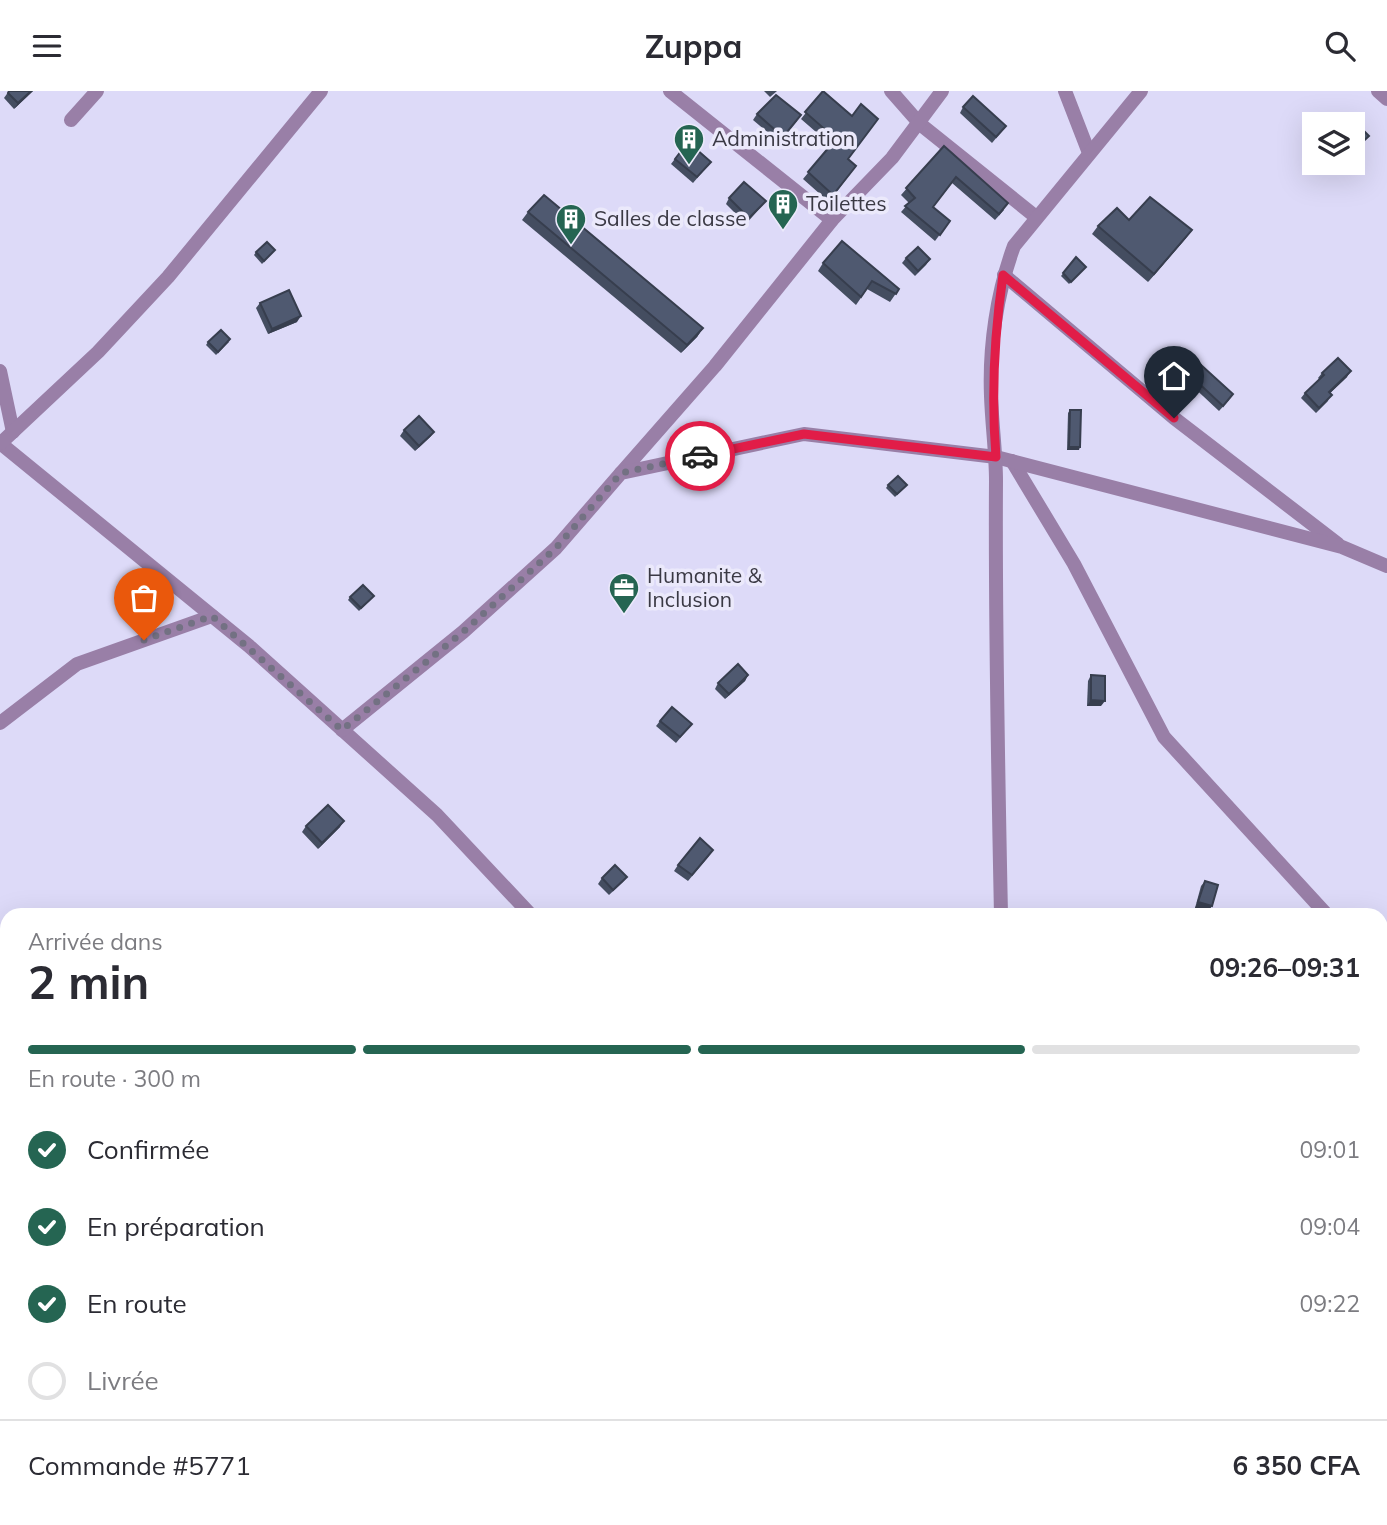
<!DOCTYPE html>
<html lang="fr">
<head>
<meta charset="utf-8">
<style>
  body { margin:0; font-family:Mulish,sans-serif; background:#f2f2f3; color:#2b2b33; height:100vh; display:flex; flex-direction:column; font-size:26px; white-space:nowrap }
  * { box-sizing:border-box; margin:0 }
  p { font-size:23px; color:#7c7c81 }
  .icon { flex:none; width:38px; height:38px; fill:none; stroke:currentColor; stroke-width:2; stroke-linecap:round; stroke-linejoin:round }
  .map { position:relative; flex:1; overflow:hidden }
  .sheet { position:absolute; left:0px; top:817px; width:1388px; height:618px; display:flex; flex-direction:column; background:#fff; border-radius:21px 21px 0 0; box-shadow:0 7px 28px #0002 }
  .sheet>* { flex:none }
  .buttons { position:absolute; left:1302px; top:21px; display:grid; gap:14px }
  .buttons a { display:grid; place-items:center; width:63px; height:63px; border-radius:0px; background:#fff; box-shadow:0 7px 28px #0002; font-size:35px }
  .pin { position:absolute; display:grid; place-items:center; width:60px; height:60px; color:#fff; margin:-72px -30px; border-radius:50% 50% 50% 0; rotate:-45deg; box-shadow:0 0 7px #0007 }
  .pin .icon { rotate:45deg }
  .courier { position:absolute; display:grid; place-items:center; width:70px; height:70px; margin:-35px; border:5px solid #e11d48; border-radius:50%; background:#fff; color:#222; box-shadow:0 2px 9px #0007 }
  .summary em { font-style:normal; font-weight:700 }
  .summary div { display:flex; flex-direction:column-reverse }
  .summary { display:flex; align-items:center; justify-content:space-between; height:119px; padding:0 28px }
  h1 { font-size:46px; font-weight:700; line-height:52px }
  .bar { display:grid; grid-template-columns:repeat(4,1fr); gap:10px 7px; align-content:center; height:84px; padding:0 28px }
  .bar i { height:9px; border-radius:5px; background:#e1e1e2 }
  .bar .selected { background:#256552 }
  .bar p { grid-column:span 4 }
  .line { display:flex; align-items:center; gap:18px; padding:0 28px; border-top:2px solid #e1e1e2 }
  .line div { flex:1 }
  ol { padding:0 28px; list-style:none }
  li { display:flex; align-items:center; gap:21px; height:77px }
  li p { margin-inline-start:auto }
  li .icon { padding:7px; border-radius:50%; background:#256552; color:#fff; stroke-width:4 }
  li:last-child { color:#7c7c81 }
  li i { width:38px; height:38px; border:4px solid #e1e1e2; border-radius:50% }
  header { display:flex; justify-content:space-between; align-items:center; height:91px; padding:0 28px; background:#fff; font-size:32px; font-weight:700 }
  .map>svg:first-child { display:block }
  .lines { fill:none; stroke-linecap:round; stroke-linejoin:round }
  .street { stroke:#997fa7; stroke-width:14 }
  .wall { fill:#444d60 }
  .shaded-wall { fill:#373e4e }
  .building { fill:#4f5970; stroke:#373e4e; stroke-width:2 }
  .done { stroke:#737183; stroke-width:7; stroke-dasharray:0 12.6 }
  .route { stroke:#e11d48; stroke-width:9 }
  .labels { text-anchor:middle; stroke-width:7; stroke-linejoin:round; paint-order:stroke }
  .poi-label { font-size:21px; fill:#3a3944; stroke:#ebe9fb; text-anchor:start }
</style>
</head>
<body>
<header><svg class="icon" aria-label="menu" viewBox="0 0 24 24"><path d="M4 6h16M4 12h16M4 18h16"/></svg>Zuppa<svg class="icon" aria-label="search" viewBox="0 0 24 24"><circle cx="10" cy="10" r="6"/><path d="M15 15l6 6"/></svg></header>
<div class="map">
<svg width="1387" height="1434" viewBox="0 0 1387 1434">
  <rect width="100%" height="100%" fill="#dddaf8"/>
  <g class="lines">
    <!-- street -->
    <g class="street">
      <path d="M670,0l162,129"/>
      <path d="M891,0l29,33 116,93"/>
      <path d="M1065,0l24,62"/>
      <path d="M1378,0l9,8"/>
      <path d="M71,29l26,-29"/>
      <path d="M1004,184l170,143 164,126"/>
      <path d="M0,280l13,61"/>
      <path d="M0,352l249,203 188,169 94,100"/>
      <path d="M1,352l97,-91 70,-75 153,-186"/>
      <path d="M1012,370l62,103 90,173 163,178"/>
      <path d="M621,382l94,-107 117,-146 60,-62 50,-67"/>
      <path d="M0,632l77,-59 135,-48"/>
      <path d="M342,639l121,-98 93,-84 65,-75 183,-39 192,23 346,90 45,19"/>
      <path d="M1001,824c-3,-145 -6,-289 -5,-434 0,-28 -4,-56 -5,-85 -2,-50 6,-104 23,-150l127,-155"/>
      <path d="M1381,876l6,6"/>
      <path d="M0,1071l7,7"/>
      <path d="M0,1122l7,-8"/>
      <path d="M582,1428l30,6"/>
      <path d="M1014,1428v6"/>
      <path d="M1378,1434l9,-16"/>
    </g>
  </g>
  <!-- wall -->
  <g class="wall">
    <path d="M9,0h24l-19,18 -10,-11z"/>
    <path d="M764,0h13l-7,6z"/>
    <path d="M823,0l25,69 8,6 -27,36 -26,-23 28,-34 -30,-26z"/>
    <path d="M963,16l39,24 -10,12 -32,-30z"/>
    <path d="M757,23l40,7 -18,21 -26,-22z"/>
    <path d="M688,51l23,20 -18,21 -22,-19z"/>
    <path d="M944,55l60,64 -9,10 -43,-37 -19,24 17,14 -15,20 -34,-29 8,-9 -8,-8z"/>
    <path d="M729,107l37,3 -20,23 -20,-20z"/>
    <path d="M528,121l175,116 -6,9 -16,16 -159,-133z"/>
    <path d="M1129,129l57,18 -38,44 -56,-48 6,-8z"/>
    <path d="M275,159l-13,14 -8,-9 2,-3z"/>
    <path d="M1076,166l10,10 -17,17 -8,-8z"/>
    <path d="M906,167l24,1 -4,6 -11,11 -13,-13z"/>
    <path d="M823,172l76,26 -9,13 -23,-13 -11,16 -38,-34z"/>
    <path d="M260,212l37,19 -29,12 -12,-26z"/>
    <path d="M208,251h21l-13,13 -10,-10z"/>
    <path d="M1322,282l25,4 -17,16 -2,8 -12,12 -15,-15 4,-5 14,-14 -1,-1z"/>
    <path d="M1192,286l37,23 -10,11 -31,-29z"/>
    <path d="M1070,319l9,40h-12l1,-37z"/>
    <path d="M404,339l30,2 -4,5 -15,14 -15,-15z"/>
    <path d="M888,394h19l-12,12 -9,-9z"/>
    <path d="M374,505l-15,15 -11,-11 2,-3z"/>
    <path d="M748,584l-3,6 -20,18 -10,-10 3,-6z"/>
    <path d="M1091,584l10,31h-14l1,-25z"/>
    <path d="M660,630l32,3 -16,19 -20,-17z"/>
    <path d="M306,735l34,1 -22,22 -16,-17z"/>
    <path d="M709,765l-21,25 -14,-10 4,-6z"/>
    <path d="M627,786l-4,5 -14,13 -11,-11 4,-6z"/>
    <path d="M1205,790l3,31 -13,-4 6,-22z"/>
  </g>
  <!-- shaded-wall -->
  <g class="shaded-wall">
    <path d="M31,0h2l-19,18 4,-6z"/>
    <path d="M1192,139l-6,8 -38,44 6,-8z"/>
    <path d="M301,225l-4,6 -29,12 4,-5z"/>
    <path d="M703,237l-6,9 -16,16 6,-8z"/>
    <path d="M1351,280l-4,6 -22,21 4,-6z"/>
    <path d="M434,341l-4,5 -15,14 4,-5z"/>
    <path d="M1069,356h11l-1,3h-12z"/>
    <path d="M748,584l-3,6 -20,18 4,-5z"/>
    <path d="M1091,609l14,1 -4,5h-14z"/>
    <path d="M344,730l-4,6 -22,22 4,-6z"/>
    <path d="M1198,811l14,4 -4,6 -13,-4z"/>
  </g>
  <!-- building -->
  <g class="building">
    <path d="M9,0h22l-13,12 -10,-10z"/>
    <path d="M823,0l29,25 9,-12 17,15 -30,40 8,7 -23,29 -25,-23 28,-33 -31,-27z"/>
    <path d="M776,4l25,20 -18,22 -26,-23z"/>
    <path d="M973,5l33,30 -10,11 -33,-30z"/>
    <path d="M1360,36l9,9 -12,11 -4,-4v-9z"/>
    <path d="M688,51l23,20 -14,15 -22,-18z"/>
    <path d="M944,55l64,57 -9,11 -43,-37 -23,30 17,14 -10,14 -35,-29 10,-8 -9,-10z"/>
    <path d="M744,91l22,19 -17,17 -20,-20z"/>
    <path d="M544,104l159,133 -16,17 -159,-133z"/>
    <path d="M1150,106l42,33 -38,44 -56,-48 19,-18 12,12z"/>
    <path d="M842,150l57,48 -3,5 -24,-13 -11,16 -38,-34z"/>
    <path d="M267,151l8,8 -11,11 -8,-9z"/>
    <path d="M918,156l12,12 -12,12 -12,-13z"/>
    <path d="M1076,166l10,10 -15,15 -8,-9z"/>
    <path d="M289,199l12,26 -29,13 -12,-26z"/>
    <path d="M221,239l9,9 -12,13 -10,-10z"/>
    <path d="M1338,267l13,13 -22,21 3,3 -13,13 -14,-15 19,-18 -2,-2z"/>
    <path d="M1201,274l32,29 -10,12 -31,-29z"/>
    <path d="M1070,319h11l-1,37h-11z"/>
    <path d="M419,325l15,16 -15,14 -15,-16z"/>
    <path d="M898,385l9,9 -10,9 -9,-9z"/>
    <path d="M363,494l11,11 -13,12 -11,-11z"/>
    <path d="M738,573l10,11 -19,19 -11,-11z"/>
    <path d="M1091,584l14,1v25l-14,-1z"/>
    <path d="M672,616l20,17 -12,13 -20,-16z"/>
    <path d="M328,714l16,16 -22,22 -16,-17z"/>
    <path d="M700,747l13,12 -21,25 -14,-10z"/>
    <path d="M615,774l12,12 -14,13 -11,-12z"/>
    <path d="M1205,790l13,4 -6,21 -14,-4z"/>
    <path d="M260,1429l4,5h-9z"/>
  </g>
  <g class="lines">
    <!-- done -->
    <path class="done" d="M144,549l68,-24 130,114 121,-98 93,-84 65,-75 79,-17"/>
    <!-- route -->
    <path class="route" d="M700,365l104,-22 192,23c-5,-62 -2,-120 7,-182l171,143"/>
  </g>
  <!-- icons -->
  <defs>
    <g id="building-pin" transform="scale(1.575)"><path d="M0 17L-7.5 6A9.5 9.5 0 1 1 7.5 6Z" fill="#256552" stroke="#ebe9fb"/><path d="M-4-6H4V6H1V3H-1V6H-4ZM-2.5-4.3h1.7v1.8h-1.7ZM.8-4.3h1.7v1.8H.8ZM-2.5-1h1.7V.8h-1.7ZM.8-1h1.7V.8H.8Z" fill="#fff"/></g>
    <g id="office-pin" transform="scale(1.575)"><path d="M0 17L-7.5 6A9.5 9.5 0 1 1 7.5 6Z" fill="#256552" stroke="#ebe9fb"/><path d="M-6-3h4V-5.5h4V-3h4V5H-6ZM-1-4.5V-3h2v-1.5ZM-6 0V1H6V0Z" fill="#fff"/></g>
  </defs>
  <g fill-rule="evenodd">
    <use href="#building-pin" x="689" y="48"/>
    <use href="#building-pin" x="783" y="113"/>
    <use href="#building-pin" x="571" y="128"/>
    <use href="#office-pin" x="624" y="497"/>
  </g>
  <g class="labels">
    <!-- poi labels -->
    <g class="poi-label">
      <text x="712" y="55">Administration</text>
      <text x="806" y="120">Toilettes</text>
      <text x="594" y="135">Salles de classe</text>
      <text x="647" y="492">Humanite &amp;<tspan x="647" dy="24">Inclusion</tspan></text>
    </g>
  </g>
</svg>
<div class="buttons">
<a><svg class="icon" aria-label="layers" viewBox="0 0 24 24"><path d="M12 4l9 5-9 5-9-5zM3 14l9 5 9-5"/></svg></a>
</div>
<div class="pin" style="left:144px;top:549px;background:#ea580c"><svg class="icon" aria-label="bag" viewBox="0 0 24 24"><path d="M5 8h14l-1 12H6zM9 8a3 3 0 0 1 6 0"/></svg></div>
<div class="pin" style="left:1174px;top:327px;background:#1f2937"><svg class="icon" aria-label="home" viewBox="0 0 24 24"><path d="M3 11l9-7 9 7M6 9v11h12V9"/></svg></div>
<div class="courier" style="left:700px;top:365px"><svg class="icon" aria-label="car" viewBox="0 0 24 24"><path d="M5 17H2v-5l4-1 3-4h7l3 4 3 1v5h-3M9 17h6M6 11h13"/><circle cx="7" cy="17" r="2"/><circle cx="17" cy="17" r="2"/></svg></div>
<section class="sheet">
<div class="summary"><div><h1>2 min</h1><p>Arrivée dans</p></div><em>09:26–09:31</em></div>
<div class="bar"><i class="selected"></i><i class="selected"></i><i class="selected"></i><i></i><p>En route · 300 m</p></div>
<ol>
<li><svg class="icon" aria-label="check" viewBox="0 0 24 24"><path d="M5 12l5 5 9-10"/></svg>Confirmée<p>09:01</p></li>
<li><svg class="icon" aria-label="check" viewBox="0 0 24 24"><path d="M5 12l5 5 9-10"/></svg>En préparation<p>09:04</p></li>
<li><svg class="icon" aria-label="check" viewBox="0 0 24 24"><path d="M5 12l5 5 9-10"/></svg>En route<p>09:22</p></li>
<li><i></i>Livrée</li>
</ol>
<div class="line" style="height:91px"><div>Commande #5771</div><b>6 350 CFA</b></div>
</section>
</div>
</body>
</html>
